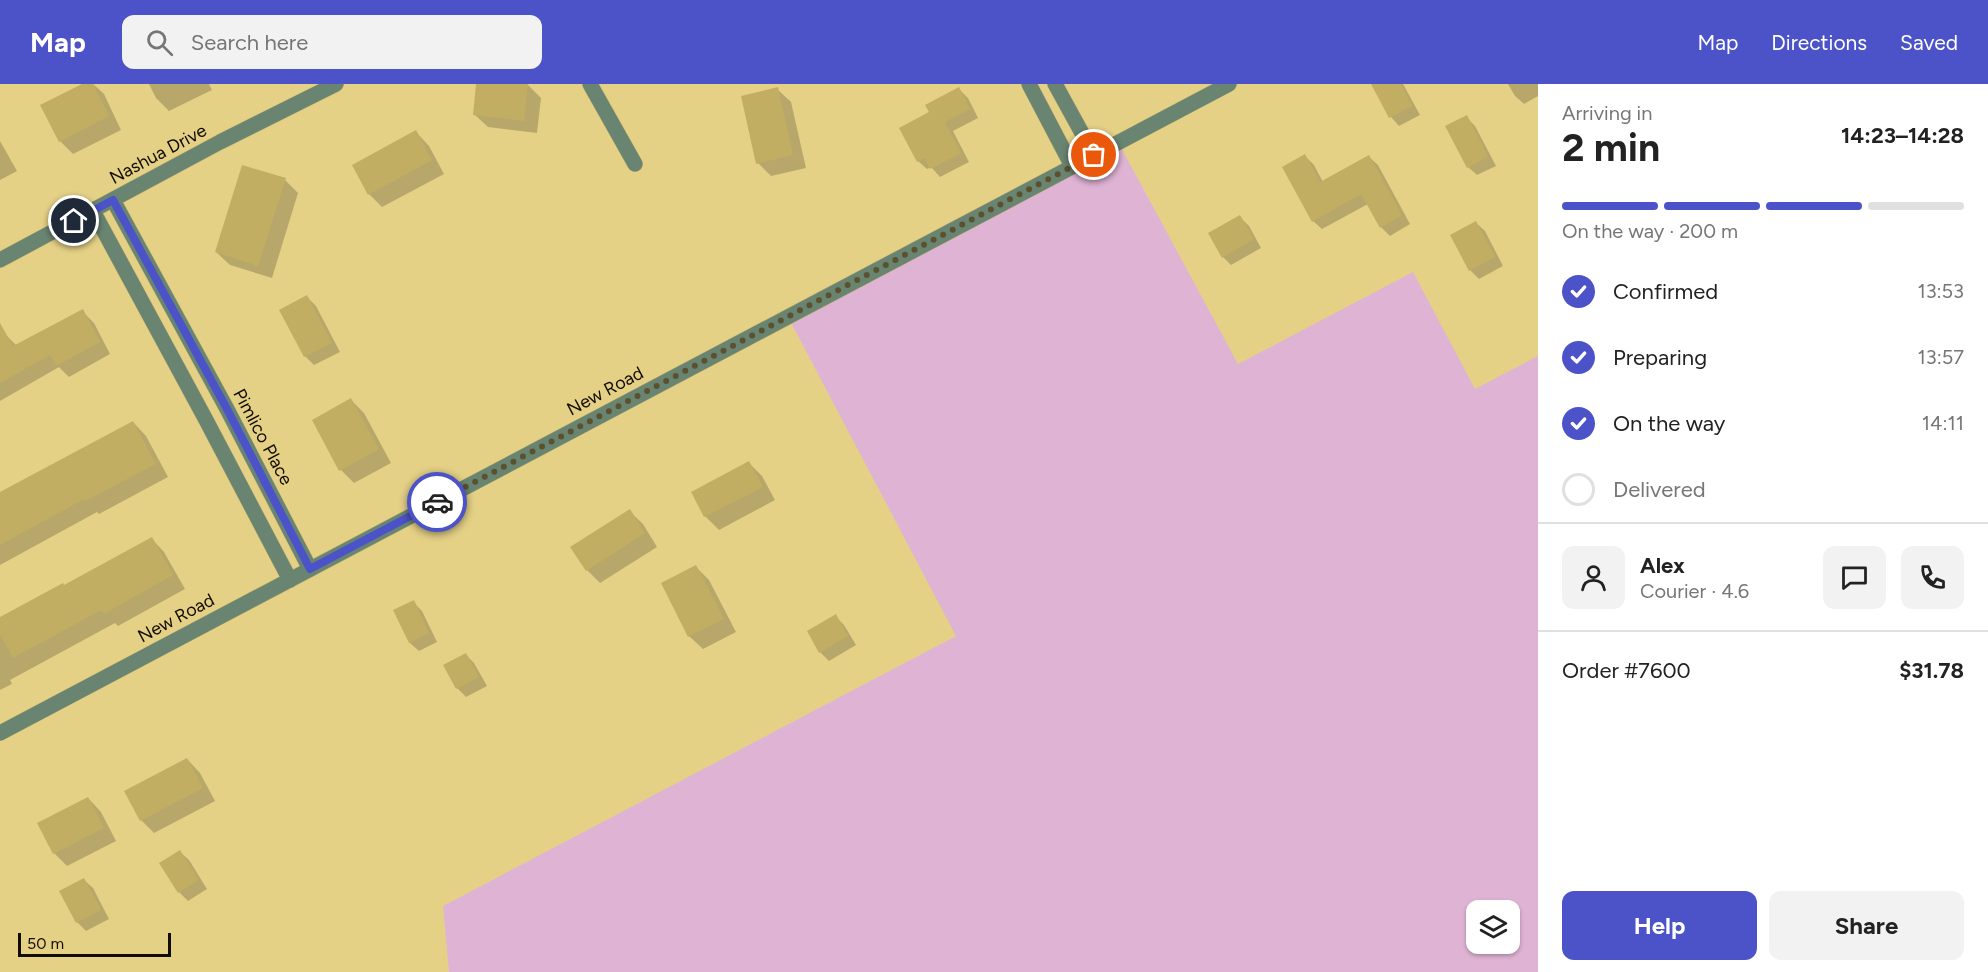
<!DOCTYPE html>
<html lang="en">
<head>
<meta charset="utf-8">
<style>
  body { margin:0; font-family:Figtree,sans-serif; background:#f2f2f2; color:#222; height:100vh; display:flex; flex-direction:column; font-size:22px; white-space:nowrap }
  * { box-sizing:border-box; margin:0 }
  p { font-size:20px; color:#767676 }
  .icon { flex:none; width:33px; height:33px; fill:none; stroke:currentColor; stroke-width:2; stroke-linecap:round; stroke-linejoin:round }
  .map { position:relative; flex:1; overflow:hidden }
  .details { display:flex; flex-direction:column; background:#fff; width:450px }
  .details>* { flex:none }
  .fabs { position:absolute; left:1466px; top:816px; display:grid; gap:12px }
  .fabs a { display:grid; place-items:center; width:54px; height:54px; border-radius:12px; background:#fff; box-shadow:0 2px 4px #0004; font-size:30px }
  .scale { position:absolute; left:18px; bottom:15px; width:153px; box-sizing:border-box; padding-left:6px; border:3px solid #120c00; border-top:0; font-size:16px; line-height:21px; white-space:nowrap; color:#120c00; -webkit-text-stroke:4px #e5d186; paint-order:stroke }
  .pin { position:absolute; display:grid; place-items:center; width:51px; height:51px; color:#fff; margin:-26px; border:3px solid #fff; border-radius:50%; box-shadow:0 2px 6px #0007 }
  .courier { position:absolute; display:grid; place-items:center; width:60px; height:60px; margin:-30px; border:4px solid #4c52c8; border-radius:50%; background:#fff; color:#222; box-shadow:0 2px 8px #0007 }
  .overview em { font-style:normal; font-weight:700 }
  .overview div { display:flex; flex-direction:column-reverse }
  .overview { display:flex; align-items:center; justify-content:space-between; height:102px; padding:0 24px }
  h1 { font-size:39px; font-weight:700; line-height:45px }
  .bar { display:grid; grid-template-columns:repeat(4,1fr); gap:9px 6px; align-content:center; height:72px; padding:0 24px }
  .bar i { height:8px; border-radius:4px; background:#e0e0e0 }
  .bar .on { background:#4c52c8 }
  .bar p { grid-column:span 4 }
  .line { display:flex; align-items:center; gap:15px; padding:0 24px; border-top:2px solid #e0e0e0 }
  .line div { flex:1 }
  .round { display:grid; place-items:center; flex:none; width:63px; height:63px; border-radius:12px; background:#f2f2f2 }
  ol { padding:0 24px; list-style:none }
  li { display:flex; align-items:center; gap:18px; height:66px }
  li p { margin-inline-start:auto }
  li .icon { padding:6px; border-radius:50%; background:#4c52c8; color:#fff; stroke-width:4 }
  li:last-child { color:#767676 }
  li i { width:33px; height:33px; border:3px solid #e0e0e0; border-radius:50% }
  .action { display:flex; gap:12px; margin-top:auto; padding:12px 24px }
  .action a { flex:1; height:69px; border-radius:12px; background:#4c52c8; color:#fff; font-size:24px; font-weight:700; line-height:69px; text-align:center }
  .action a+a { background:#f2f2f2; color:#222 }
  header { display:flex; align-items:center; gap:36px; box-sizing:border-box; height:84px; padding:0 30px; background:#4c52c8; color:#fff }
  header strong { font-size:28px }
  nav { display:flex; gap:33px; margin-inline-start:auto; font-size:21px }
  .search { width:420px; height:54px; background:#f2f2f2; display:flex; align-items:center; gap:15px; box-sizing:border-box; padding:0 21px; border-radius:12px; color:#767676; font-size:22px }
  main { display:flex; flex:1; min-height:0 }
  .map>svg:first-child { display:block }
  .green { fill:#dfb3d4; fill-rule:evenodd }
  .shadow { fill:#0003 }
  .building { fill:#c2ae62 }
  .lines { fill:none; stroke-linecap:round; stroke-linejoin:round }
  .minor-casing { stroke:#c3b171; stroke-width:16 }
  .minor { stroke:#698572; stroke-width:15 }
  .done { stroke:#5c512f; stroke-width:6; stroke-dasharray:0 10.8 }
  .route { stroke:#4c52c8; stroke-width:8 }
  .labels { text-anchor:middle; stroke-width:4.5; stroke-linejoin:round; paint-order:stroke }
  .street-label { font-size:18px; fill:#120c00; stroke:#e5d186 }
</style>
</head>
<body>
<header>
<strong>Map</strong>
<div class="search"><svg class="icon" aria-label="search" viewBox="0 0 24 24"><circle cx="10" cy="10" r="6"/><path d="M15 15l6 6"/></svg>Search here</div>
<nav><a>Map</a><a>Directions</a><a>Saved</a></nav>
</header>
<main>
<div class="map">
<svg width="1538" height="888" viewBox="0 0 1538 888">
  <rect width="100%" height="100%" fill="#e5d186"/>
  <!-- green -->
  <path class="green" d="M1118,58l120,222 175,-92 62,117 63,-33v616h-1089l-6,-66 513,-270 -168,-319zM1476,826h33v34h-33z"/>
  <!-- shadow -->
  <g class="shadow">
    <path d="M85,0h8l11,10 17,36 -48,24 -13,-13z"/>
    <path d="M149,0h60l3,6 -43,21 -13,-13z"/>
    <path d="M478,0l50,1 13,13 -4,35 -49,-6 -14,-13z"/>
    <path d="M1373,0h30l17,31 -21,11 -8,-9z"/>
    <path d="M1508,0h30v12l-14,8 -9,-8z"/>
    <path d="M777,5l14,13 15,66 -35,8 -13,-13z"/>
    <path d="M959,5l9,9 10,20 -25,13 16,31 -29,15 -9,-10 -4,2 -9,-8 13,-48z"/>
    <path d="M1466,33l9,9 21,40 -19,9 -9,-8z"/>
    <path d="M416,48l13,14 15,28 -62,33 -13,-13z"/>
    <path d="M0,57l17,30 -17,9z"/>
    <path d="M1305,72l9,9 9,17 46,-25 9,8 32,59 -20,12 -9,-9 -13,-23 -46,25 -9,-8z"/>
    <path d="M285,96l13,13 -26,85 -42,-13 -14,-13z"/>
    <path d="M1240,133l9,9 12,22 -30,17 -8,-8z"/>
    <path d="M1476,139l9,8 18,35 -24,13 -9,-9z"/>
    <path d="M307,213l9,9 24,46 -26,13 -9,-9z"/>
    <path d="M82,227l12,12 16,31 -41,23 -10,-10 -59,34v-62l6,-4 11,11z"/>
    <path d="M351,316l13,13 27,50 -37,20 -13,-13z"/>
    <path d="M133,338l13,14 22,41 -69,37 -2,-2 -97,53v-71z"/>
    <path d="M749,379l13,13 13,24 -56,30 -14,-14 -12,-24z"/>
    <path d="M629,427l14,13 14,23 -57,36 -13,-13z"/>
    <path d="M151,454l13,14 21,37 -67,37 -3,-3 -105,57 2,4 -12,6v-71l64,-32z"/>
    <path d="M696,483l13,13 27,52 -33,17 -14,-13z"/>
    <path d="M413,518l9,9 15,31 -18,9 -9,-8 -15,-32z"/>
    <path d="M835,532l9,9 12,20 -27,16 -9,-9z"/>
    <path d="M465,570l9,9 13,23 -21,11 -9,-9z"/>
    <path d="M187,675l13,14 15,28 -61,32 -13,-13z"/>
    <path d="M88,714l13,14 15,29 -49,25 -13,-13z"/>
    <path d="M180,768l9,8 18,29 -19,12 -9,-9 -18,-29z"/>
    <path d="M84,796l9,8 16,31 -23,12 -9,-9z"/>
  </g>
  <!-- building -->
  <g class="building">
    <path d="M82,0h11l16,32 -50,26 -19,-37z"/>
    <path d="M476,0h52l-4,37 -51,-6z"/>
    <path d="M1371,0h30l11,22 -23,12z"/>
    <path d="M778,3l15,68 -37,9 -15,-68z"/>
    <path d="M959,3l11,22 -25,13 16,31 -31,16 -6,-11 -7,4 -18,-34 30,-16 -4,-7z"/>
    <path d="M1467,31l21,42 -21,11 -22,-42z"/>
    <path d="M416,46l16,30 -64,35 -16,-30z"/>
    <path d="M1305,70l15,28 49,-27 33,60 -22,13 -19,-34 -49,28 -30,-55z"/>
    <path d="M242,81l44,13 -28,88 -43,-14z"/>
    <path d="M1240,131l14,24 -32,19 -14,-25z"/>
    <path d="M1476,137l19,36 -26,14 -19,-36z"/>
    <path d="M307,211l25,48 -28,14 -25,-47z"/>
    <path d="M83,225l17,33 -44,24 -6,-11 -50,28v-60l13,23z"/>
    <path d="M351,314l28,51 -40,22 -27,-51z"/>
    <path d="M133,337l23,43 -71,37 -1,-2 -84,46v-53z"/>
    <path d="M749,377l14,26 -59,30 -13,-25z"/>
    <path d="M630,425l15,24 -59,38 -16,-24z"/>
    <path d="M152,453l21,38 -69,39 -3,-4 -88,48 -13,-24v-17l63,-34 1,2z"/>
    <path d="M696,481l28,54 -36,18 -27,-54z"/>
    <path d="M414,516l15,33 -20,10 -16,-33z"/>
    <path d="M836,530l12,22 -29,17 -12,-22z"/>
    <path d="M466,569l13,24 -23,12 -13,-24z"/>
    <path d="M187,674l16,30 -63,33 -16,-30z"/>
    <path d="M88,713l16,31 -51,26 -16,-31z"/>
    <path d="M180,766l19,30 -21,13 -19,-30z"/>
    <path d="M84,794l17,32 -25,13 -17,-32z"/>
  </g>
  <g class="lines">
    <!-- minor casing -->
    <g class="minor-casing">
      <g id="minor">
        <path d="M590,0l45,80"/>
        <path d="M1029,0l43,82"/>
        <path d="M1055,0l39,71"/>
        <path d="M113,116l114,209 83,160"/>
        <path d="M93,127l113,209 84,160"/>
        <path d="M0,176l220,-118 116,-58"/>
        <path d="M0,649l1229,-649"/>
      </g>
    </g>
    <!-- minor -->
    <use href="#minor" class="minor"/>
  </g>
  <g class="lines">
    <!-- done -->
    <path class="done" d="M437,418l657,-347"/>
    <!-- route -->
    <path class="route" d="M74,137l39,-21 114,209 83,160 127,-67"/>
  </g>
  <g class="labels">
    <!-- street labels -->
    <g class="street-label">
      <text transform="translate(158 70) rotate(-28)" y="6">Nashua Drive</text>
      <text transform="translate(605 307) rotate(-28)" y="6">New Road</text>
      <text transform="translate(263 353) rotate(62)" y="6">Pimlico Place</text>
      <text transform="translate(176 534) rotate(-28)" y="6">New Road</text>
    </g>
  </g>
</svg>
<div class="fabs">
<a><svg class="icon" aria-label="layers" viewBox="0 0 24 24"><path d="M12 4l9 5-9 5-9-5zM3 14l9 5 9-5"/></svg></a>
</div>
<div class="scale">50 m</div>
<div class="pin" style="left:1094px;top:71px;background:#ea580c"><svg class="icon" aria-label="bag" viewBox="0 0 24 24"><path d="M5 8h14l-1 12H6zM9 8a3 3 0 0 1 6 0"/></svg></div>
<div class="pin" style="left:74px;top:137px;background:#1f2937"><svg class="icon" aria-label="home" viewBox="0 0 24 24"><path d="M3 11l9-7 9 7M6 9v11h12V9"/></svg></div>
<div class="courier" style="left:437px;top:418px"><svg class="icon" aria-label="car" viewBox="0 0 24 24"><path d="M5 17H2v-5l4-1 3-4h7l3 4 3 1v5h-3M9 17h6M6 11h13"/><circle cx="7" cy="17" r="2"/><circle cx="17" cy="17" r="2"/></svg></div>
</div>
<section class="details">
<div class="overview"><div><h1>2 min</h1><p>Arriving in</p></div><em>14:23–14:28</em></div>
<div class="bar"><i class="on"></i><i class="on"></i><i class="on"></i><i></i><p>On the way · 200 m</p></div>
<ol>
<li><svg class="icon" aria-label="check" viewBox="0 0 24 24"><path d="M5 12l5 5 9-10"/></svg>Confirmed<p>13:53</p></li>
<li><svg class="icon" aria-label="check" viewBox="0 0 24 24"><path d="M5 12l5 5 9-10"/></svg>Preparing<p>13:57</p></li>
<li><svg class="icon" aria-label="check" viewBox="0 0 24 24"><path d="M5 12l5 5 9-10"/></svg>On the way<p>14:11</p></li>
<li><i></i>Delivered</li>
</ol>
<div class="line" style="height:108px"><a class="round"><svg class="icon" aria-label="person" viewBox="0 0 24 24"><circle cx="12" cy="8" r="4"/><path d="M4 21q1-7 8-7t8 7"/></svg></a><div><b>Alex</b><p>Courier · 4.6</p></div><a class="round"><svg class="icon" aria-label="chat" viewBox="0 0 24 24"><path d="M4 5h16v11H9l-5 4z"/></svg></a><a class="round"><svg class="icon" aria-label="phone" viewBox="0 0 24 24"><path d="M5 4h4l2 5-3 2q2 4 5 5l2-3 5 2v4C11 20 4 13 5 4z"/></svg></a></div>
<div class="line" style="height:78px"><div>Order #7600</div><b>$31.78</b></div>
<div class="action"><a>Help</a><a>Share</a></div>
</section>
</main>
</body>
</html>
